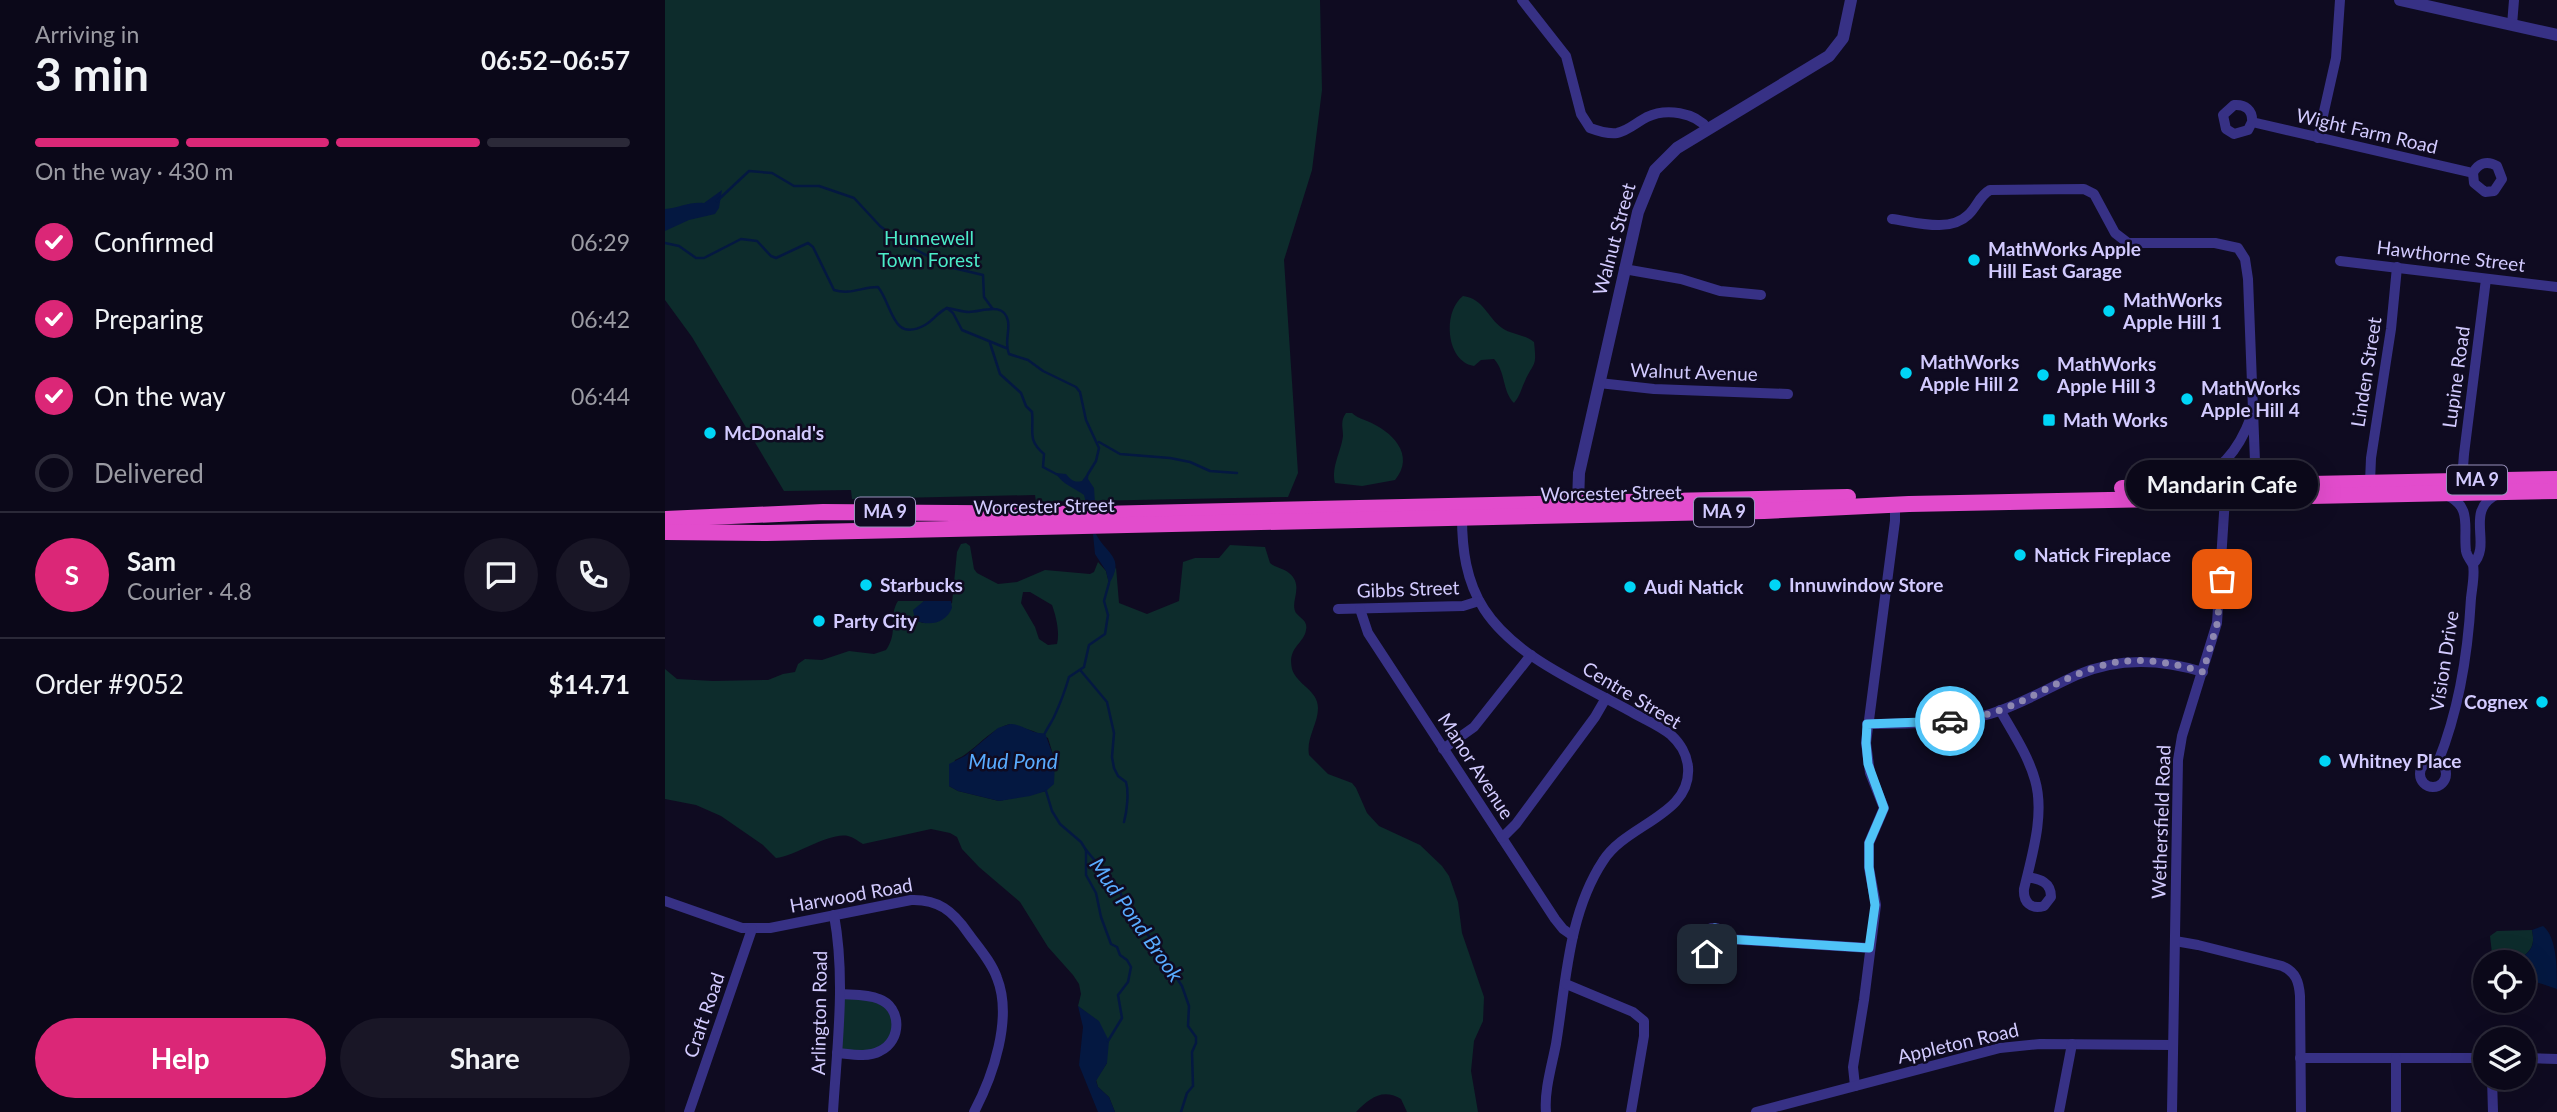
<!DOCTYPE html>
<html lang="en">
<head>
<meta charset="utf-8">
<style>
  body { margin:0; font-family:Lato,sans-serif; background:#191626; color:#f1f3f6; height:100vh; display:flex; flex-direction:column; font-size:26px; white-space:nowrap }
  * { box-sizing:border-box; margin:0 }
  p { font-size:23px; color:#9a9aa2 }
  .icon { flex:none; width:38px; height:38px; fill:none; stroke:currentColor; stroke-width:2; stroke-linecap:round; stroke-linejoin:round }
  .map { position:relative; flex:1; overflow:hidden }
  .details { display:flex; flex-direction:column; background:#0b0819; width:665px }
  .details>* { flex:none }
  .fabs { position:absolute; left:1808px; top:950px; display:grid; gap:14px }
  .fabs a { display:grid; place-items:center; width:63px; height:63px; border-radius:50%; background:#0b0819; box-shadow:0 7px 28px #0002,0 0 0 2px #2b2938; font-size:35px }
  .pin { position:absolute; display:grid; place-items:center; width:60px; height:60px; color:#fff; margin:-30px; border-radius:14px; box-shadow:0 4px 10px #0006 }
  .courier { position:absolute; display:grid; place-items:center; width:70px; height:70px; margin:-35px; border:5px solid #4fc3f7; border-radius:50%; background:#fff; color:#222; box-shadow:0 2px 9px #0007 }
  .bubble { position:absolute; height:49px; border-radius:24px; background:#0b0819; box-shadow:0 7px 28px #0002,0 0 0 2px #2b2938; font-size:23px; font-weight:700; line-height:49px; text-align:center }
  .headline em { font-style:normal; font-weight:700 }
  .headline div { display:flex; flex-direction:column-reverse }
  .headline { display:flex; align-items:center; justify-content:space-between; height:119px; padding:0 35px }
  h1 { font-size:46px; font-weight:700; line-height:52px }
  .bar { display:grid; grid-template-columns:repeat(4,1fr); gap:10px 7px; align-content:center; height:84px; padding:0 35px }
  .bar i { height:9px; border-radius:5px; background:#2b2938 }
  .bar .on { background:#db2777 }
  .bar p { grid-column:span 4 }
  .line { display:flex; align-items:center; gap:18px; padding:0 35px; border-top:2px solid #2b2938 }
  .line div { flex:1 }
  .round { display:grid; place-items:center; flex:none; width:74px; height:74px; border-radius:37px; background:#191626 }
  ol { padding:0 35px; list-style:none }
  li { display:flex; align-items:center; gap:21px; height:77px }
  li p { margin-inline-start:auto }
  li .icon { padding:7px; border-radius:50%; background:#db2777; color:#fff; stroke-width:4 }
  li:last-child { color:#9a9aa2 }
  li i { width:38px; height:38px; border:4px solid #2b2938; border-radius:50% }
  .cta { display:flex; gap:14px; margin-top:auto; padding:14px 35px }
  .cta a { flex:1; height:80px; border-radius:42px; background:#db2777; color:#fff; font-size:28px; font-weight:700; line-height:80px; text-align:center }
  .cta a+a { background:#191626; color:#f1f3f6 }
  main { display:flex; flex:1; min-height:0 }
  .map>svg:first-child { display:block }
  .green { fill:#0d2c2c; fill-rule:evenodd }
  .water { fill:#041841 }
  .lines { fill:none; stroke-linecap:round; stroke-linejoin:round }
  .stream { stroke:#041841; stroke-width:2.5 }
  .minor { stroke:#373185; stroke-width:10 }
  .tertiary { stroke:#373185; stroke-width:12 }
  .trunk { stroke:#e24ccc; stroke-width:16 }
  .done { stroke:#8e88b1; stroke-width:7; stroke-dasharray:0 12.6 }
  .route { stroke:#4fc3f7; stroke-width:9 }
  .poi-dot { fill:#00d5f6; stroke:#0f0b21; stroke-width:2.5 }
  .labels { text-anchor:middle; stroke-width:5; stroke-linejoin:round; paint-order:stroke }
  .shield { fill:#0f0b21; stroke:#9891bc; stroke-width:2 }
  .shield-label { font-size:18px; font-weight:bold; fill:#d3cbff }
  .street-label { font-size:19px; fill:#d3cbff; stroke:#0f0b21 }
  .park-label { font-size:19px; fill:#4bebc8; stroke:#0f0b21 }
  .poi-label { font-size:19px; font-weight:bold; fill:#d3cbff; stroke:#0f0b21; text-anchor:start }
  .water-label { font-size:21px; font-style:italic; fill:#59acff; stroke:#0f0b21 }
</style>
</head>
<body>
<main>
<section class="details">
<div class="headline"><div><h1>3 min</h1><p>Arriving in</p></div><em>06:52–06:57</em></div>
<div class="bar"><i class="on"></i><i class="on"></i><i class="on"></i><i></i><p>On the way · 430 m</p></div>
<ol>
<li><svg class="icon" aria-label="check" viewBox="0 0 24 24"><path d="M5 12l5 5 9-10"/></svg>Confirmed<p>06:29</p></li>
<li><svg class="icon" aria-label="check" viewBox="0 0 24 24"><path d="M5 12l5 5 9-10"/></svg>Preparing<p>06:42</p></li>
<li><svg class="icon" aria-label="check" viewBox="0 0 24 24"><path d="M5 12l5 5 9-10"/></svg>On the way<p>06:44</p></li>
<li><i></i>Delivered</li>
</ol>
<div class="line" style="height:126px"><b class="round" style="background:#db2777;color:#fff">S</b><div><b>Sam</b><p>Courier · 4.8</p></div><a class="round"><svg class="icon" aria-label="chat" viewBox="0 0 24 24"><path d="M4 5h16v11H9l-5 4z"/></svg></a><a class="round"><svg class="icon" aria-label="phone" viewBox="0 0 24 24"><path d="M5 4h4l2 5-3 2q2 4 5 5l2-3 5 2v4C11 20 4 13 5 4z"/></svg></a></div>
<div class="line" style="height:91px"><div>Order #9052</div><b>$14.71</b></div>
<div class="cta"><a>Help</a><a>Share</a></div>
</section>
<div class="map">
<svg width="1892" height="1112" viewBox="0 0 1892 1112">
  <rect width="100%" height="100%" fill="#0f0b21"/>
  <!-- green -->
  <g class="green">
    <path d="M0,0h655l2,90 -10,80 -28,90 14,213 -10,24 -252,5 -1,-7 -183,4 -1,-9 -67,1 -92,-154 -27,-37z"/>
    <path d="M798,296c21,3 24,21 39,32 10,7 22,6 32,14 3,26 0,19 -9,39 -4,8 -5,15 -11,22 -12,-12 -8,-31 -20,-44l-13,1 -7,6c-28,-4 -32,-54 -11,-70z"/>
    <path d="M681,413h6c6,5 8,5 15,8 25,10 49,34 28,59l-33,6 -27,-3c-4,-16 6,-31 8,-47 0,-9 -3,-15 3,-23z"/>
    <path d="M301,543l4,3 4,23 3,4 21,11 19,-2 28,-12 45,4 4,-2 4,-10 8,9 3,12 7,-16 3,36 28,11 32,-13 4,-39 12,-4h24l11,-13 35,2 5,16c6,5 13,5 19,10 16,13 0,29 7,40 5,6 12,8 10,17 -2,14 -19,17 -14,39 5,16 26,21 26,39 0,16 -12,30 -9,47l19,19 24,9 4,5 11,25 12,13 41,19 22,21 7,10 9,26 4,31 22,64 -1,24 -9,20 -3,30 7,41h-71l-6,-13c-19,-11 -31,-1 -45,13h-241l-6,-15 -11,-10 -2,-7 11,-17v-10l-8,-31 -21,-16 3,-12 -2,-10 -6,-9 -25,-28 -28,-45 -41,-35 -17,-18 -5,-12 -7,-4 -19,-4 -68,15c-5,-3 -10,-7 -15,-8 -19,-4 -52,20 -72,22l-13,-13 -42,-29 -25,-11 -31,-6v-130l12,10 36,2 55,-1 15,-6 12,-2 3,-8 7,-5 17,1 27,-9 25,3 12,-4c13,-18 2,-34 12,-49h26l-6,7 -3,12 8,3 29,-20 5,-51 4,-8zM358,592h7l22,13c4,11 8,27 5,39l-9,1 -9,-6 -4,-12 -14,-24zM345,724l23,7 15,7 7,23 -9,30 -47,10 -41,-10 -9,-5 6,-26c20,-8 32,-30 55,-36z"/>
    <path d="M1867,930c3,15 0,20 -12,29v3h-27l-3,-26 7,-5z"/>
    <path d="M175,994l39,5 17,24 -14,27 -45,3z"/>
  </g>
  <!-- water -->
  <g class="water">
    <path d="M57,190l-3,18 -4,6 -26,6 -24,11v-22c13,-1 26,-8 39,-6z"/>
    <path d="M424,471l-1,8 6,9 1,15h-9l-2,-8c-9,-7 -23,-11 -28,-22l10,1c5,6 8,9 16,7z"/>
    <path d="M428,534h3c10,20 30,23 13,50l-3,-13 -11,-17z"/>
    <path d="M259,601h27l1,7c-6,15 -23,19 -37,12l-2,-10z"/>
    <path d="M345,724c13,0 23,11 35,9l10,28 -1,23 -8,7 -16,5 -31,5 -41,-10 -9,-5v-22l16,-8 33,-28z"/>
    <path d="M1878,926c14,11 14,42 14,63l-21,-7 -12,-13 -1,-7h-3v-3c12,-9 15,-14 12,-29z"/>
    <path d="M413,1006l21,15 10,20 -2,22 -11,18 2,6 11,10 6,15h-17l-19,-47 4,-38z"/>
  </g>
  <g class="lines">
    <!-- stream -->
    <g class="stream">
      <path d="M52,201l32,-30 23,2 22,13h25l35,12 26,28 21,16 48,25 34,8 1,22 8,11"/>
      <path d="M0,243l14,3 17,12h8l37,-19 16,2 14,15 5,2 32,-15 5,4 21,43c17,5 28,-3 44,-3 15,19 14,56 47,38 9,-5 13,-13 22,-17 8,1 15,4 22,4 13,0 35,-11 39,9 2,11 -4,22 1,33l19,6 15,11 33,16 4,5 6,28 13,28 -3,13 -8,13"/>
      <path d="M282,308l6,5 9,17 44,18"/>
      <path d="M325,343l10,31 21,19 5,13 6,6c2,19 -5,28 12,42l-1,13 15,8"/>
      <path d="M434,442l21,12 50,4 20,4 20,9 27,2"/>
      <path d="M416,671l26,31 7,31 -2,24 2,11 4,8 8,6c3,10 1,29 -2,40"/>
      <path d="M380,733c3,-6 6,-10 9,-16 6,-13 11,-26 15,-40l15,-10 5,-22 16,-11 3,-19 -4,-14 5,-18"/>
      <path d="M381,791l6,20 8,13 21,18 5,8v25l10,18 5,24 10,27 6,3 3,8 7,5 4,7 -3,15 -10,13 4,23 -14,23"/>
      <path d="M421,850l28,33 7,11 5,20 27,26 10,17 11,11v6l8,12 7,20 -1,20 8,11v6l-4,9 1,34 -6,7 -6,19"/>
    </g>
    <!-- minor -->
    <g class="minor">
      <path d="M857,0l44,56 15,58 9,14c8,3 18,6 27,5 11,-2 20,-11 30,-16 19,-9 48,-5 61,12"/>
      <path d="M1847,25l2,-25"/>
      <path d="M1587,122c1,-12 -7,-18 -18,-17l-11,10 3,14 8,5 14,-4 4,-8 221,51 1,10 11,9 9,-1 8,-12 -5,-13c-10,-6 -19,-3 -24,7"/>
      <path d="M1653,138l18,-80 4,-58"/>
      <path d="M1227,219c23,3 58,14 76,-4 9,-8 11,-19 22,-25l94,-1 10,5 21,39 13,10h87l23,5 7,11 3,20 7,183 5,12 11,9"/>
      <path d="M1675,261l217,26"/>
      <path d="M959,269l57,10 39,12 41,4"/>
      <path d="M934,383l55,6 134,5"/>
      <path d="M1797,480l2,-26 22,-175"/>
      <path d="M1525,482c32,-9 50,-35 61,-65"/>
      <path d="M1705,482l1,-24 20,-129 6,-62"/>
      <path d="M797,517c0,32 4,64 22,92 31,48 97,75 146,102 13,8 29,14 41,24 9,8 16,20 17,32 4,48 -62,57 -85,94 -35,53 -37,122 -47,183 -4,21 -12,47 -10,68"/>
      <path d="M1808,564c20,-20 -10,-54 25,-70"/>
      <path d="M673,609l125,-3 16,-5"/>
      <path d="M695,609l8,24 187,286 8,10 10,7"/>
      <path d="M1335,710c13,23 28,45 35,70 10,34 -3,75 -11,109 -1,13 7,21 20,17l7,-9c0,-15 -11,-18 -24,-20"/>
      <path d="M1202,724c40,-1 84,1 123,-10 30,-9 58,-26 87,-39 41,-18 84,-16 126,-3"/>
      <path d="M778,749l31,-22 57,-72"/>
      <circle cx="1768" cy="774" r="13"/>
      <path d="M1773,762c21,-52 30,-109 33,-164 1,-10 4,-24 2,-33 -2,-5 -6,-8 -7,-14 -3,-23 7,-45 -20,-56"/>
      <path d="M837,838l14,-14 79,-107 11,-19"/>
      <path d="M0,901l77,27h28l141,-28c27,-1 42,11 57,33 10,14 23,28 29,45 16,40 -4,98 -23,134"/>
      <circle cx="1049" cy="942" r="14"/>
      <path d="M1062,939l142,9"/>
      <path d="M1510,941l23,4 84,21c14,6 17,16 18,30l1,116"/>
      <path d="M901,984l67,28 11,9v15l-13,76"/>
      <path d="M172,1053c13,1 30,5 43,-2 22,-10 22,-44 -1,-52 -12,-5 -27,-4 -39,-5"/>
      <path d="M1635,1058h185"/>
      <path d="M1731,1058v54"/>
      <path d="M1858,1058l34,1"/>
      <path d="M1827,1078l1,34"/>
      <path d="M1190,1086l-2,-19 11,-67 12,-95 -7,-37v-25l15,-35 -14,-35 -4,-30 29,-222v-17"/>
      <path d="M24,1112l63,-183"/>
      <path d="M168,1112c4,-66 13,-132 1,-197"/>
      <path d="M1091,1112l244,-64 40,-4 133,1"/>
      <path d="M1394,1112l13,-68"/>
      <path d="M1507,1112l6,-352 4,-24 35,-113 8,-125"/>
    </g>
    <!-- tertiary -->
    <g class="tertiary">
      <path d="M1735,0l157,35"/>
      <path d="M913,503l1,-30 59,-261 17,-42 22,-22 152,-92 14,-18 8,-38"/>
    </g>
    <!-- trunk -->
    <g class="trunk">
      <path d="M1457,488l435,-9"/>
      <path d="M0,519l158,-7 276,2 749,-17"/>
      <path d="M0,532l102,1 997,-22 145,-7 648,-13"/>
    </g>
  </g>
  <g class="lines">
    <!-- done -->
    <path class="done" d="M1285,721c18,-3 36,-5 53,-12 37,-14 70,-38 109,-46 29,-6 63,0 91,9l14,-48 5,-45"/>
    <!-- route -->
    <path class="route" d="M1042,954c-8,-6 -9,-15 -3,-22l11,-4 8,3 4,8 142,9 6,-43 -6,-38v-24l15,-35 -16,-44 -2,-21 1,-19 83,-3"/>
  </g>
  <!-- markers -->
  <g class="poi-dot">
    <circle cx="1309" cy="260" r="7"/>
    <circle cx="1444" cy="311" r="7"/>
    <circle cx="1241" cy="373" r="7"/>
    <circle cx="1378" cy="375" r="7"/>
    <circle cx="1522" cy="399" r="7"/>
    <rect x="1377" y="413" width="14" height="14" rx="3.5"/>
    <circle cx="45" cy="433" r="7"/>
    <circle cx="1355" cy="555" r="7"/>
    <circle cx="201" cy="585" r="7"/>
    <circle cx="1110" cy="585" r="7"/>
    <circle cx="965" cy="587" r="7"/>
    <circle cx="154" cy="621" r="7"/>
    <circle cx="1877" cy="702" r="7"/>
    <circle cx="1660" cy="761" r="7"/>
  </g>
  <g class="labels">
    <!-- shield labels -->
    <g class="shield">
      <rect x="1782" y="465.5" width="60" height="29" rx="5"/>
      <rect x="190" y="497.5" width="60" height="29" rx="5"/>
      <rect x="1029" y="497.5" width="60" height="29" rx="5"/>
    </g>
    <g class="shield-label">
      <text x="1812" y="486">MA 9</text>
      <text x="220" y="518">MA 9</text>
      <text x="1059" y="518">MA 9</text>
    </g>
    <!-- street labels -->
    <g class="street-label">
      <text transform="translate(1702 131) rotate(13)" y="7">Wight Farm Road</text>
      <text transform="translate(949 239) rotate(-75)" y="7">Walnut Street</text>
      <text transform="translate(1786 256) rotate(7)" y="7">Hawthorne Street</text>
      <text transform="translate(1029 372) rotate(2)" y="7">Walnut Avenue</text>
      <text transform="translate(1701 372) rotate(-81)" y="7">Linden Street</text>
      <text transform="translate(1791 377) rotate(-82)" y="7">Lupine Road</text>
      <text transform="translate(946 493) rotate(-1)" y="7">Worcester Street</text>
      <text transform="translate(379 506) rotate(-1)" y="7">Worcester Street</text>
      <text transform="translate(743 589) rotate(-2)" y="7">Gibbs Street</text>
      <text transform="translate(1779 661) rotate(-81)" y="7">Vision Drive</text>
      <text transform="translate(967 695) rotate(31)" y="7">Centre Street</text>
      <text transform="translate(811 766) rotate(57)" y="7">Manor Avenue</text>
      <text transform="translate(1496 822) rotate(-88)" y="7">Wethersfield Road</text>
      <text transform="translate(186 895) rotate(-10)" y="7">Harwood Road</text>
      <text transform="translate(154 1013) rotate(-89)" y="7">Arlington Road</text>
      <text transform="translate(39 1015) rotate(-71)" y="7">Craft Road</text>
      <text transform="translate(1293 1043) rotate(-13)" y="7">Appleton Road</text>
    </g>
    <!-- park labels -->
    <g class="park-label">
      <text x="264" y="245">Hunnewell<tspan x="264" dy="22">Town Forest</tspan></text>
    </g>
    <!-- poi labels -->
    <g class="poi-label">
      <text x="1323" y="256">MathWorks Apple<tspan x="1323" dy="22">Hill East Garage</tspan></text>
      <text x="1458" y="307">MathWorks<tspan x="1458" dy="22">Apple Hill 1</tspan></text>
      <text x="1255" y="369">MathWorks<tspan x="1255" dy="22">Apple Hill 2</tspan></text>
      <text x="1392" y="371">MathWorks<tspan x="1392" dy="22">Apple Hill 3</tspan></text>
      <text x="1536" y="395">MathWorks<tspan x="1536" dy="22">Apple Hill 4</tspan></text>
      <text x="1398" y="427">Math Works</text>
      <text x="59" y="440">McDonald's</text>
      <text x="1369" y="562">Natick Fireplace</text>
      <text x="215" y="592">Starbucks</text>
      <text x="1124" y="592">Innuwindow Store</text>
      <text x="979" y="594">Audi Natick</text>
      <text x="168" y="628">Party City</text>
      <text x="1863" y="709" text-anchor="end">Cognex</text>
      <text x="1674" y="768">Whitney Place</text>
    </g>
    <!-- water labels -->
    <g class="water-label">
      <text x="348" y="769">Mud Pond</text>
      <text transform="translate(471 920) rotate(55)" y="7">Mud Pond Brook</text>
    </g>
  </g>
</svg>
<div class="fabs">
<a><svg class="icon" aria-label="locate" viewBox="0 0 24 24"><circle cx="12" cy="12" r="6"/><path d="M12 2v4M12 18v4M2 12h4M18 12h4"/></svg></a>
<a><svg class="icon" aria-label="layers" viewBox="0 0 24 24"><path d="M12 4l9 5-9 5-9-5zM3 14l9 5 9-5"/></svg></a>
</div>
<div class="pin" style="left:1557px;top:579px;background:#ea580c"><svg class="icon" aria-label="bag" viewBox="0 0 24 24"><path d="M5 8h14l-1 12H6zM9 8a3 3 0 0 1 6 0"/></svg></div>
<div class="pin" style="left:1042px;top:954px;background:#1f2937"><svg class="icon" aria-label="home" viewBox="0 0 24 24"><path d="M3 11l9-7 9 7M6 9v11h12V9"/></svg></div>
<div class="courier" style="left:1285px;top:721px"><svg class="icon" aria-label="car" viewBox="0 0 24 24"><path d="M5 17H2v-5l4-1 3-4h7l3 4 3 1v5h-3M9 17h6M6 11h13"/><circle cx="7" cy="17" r="2"/><circle cx="17" cy="17" r="2"/></svg></div>
<div class="bubble" style="left:1461px;top:460px;width:192px">Mandarin Cafe</div>
</div>
</main>
</body>
</html>
